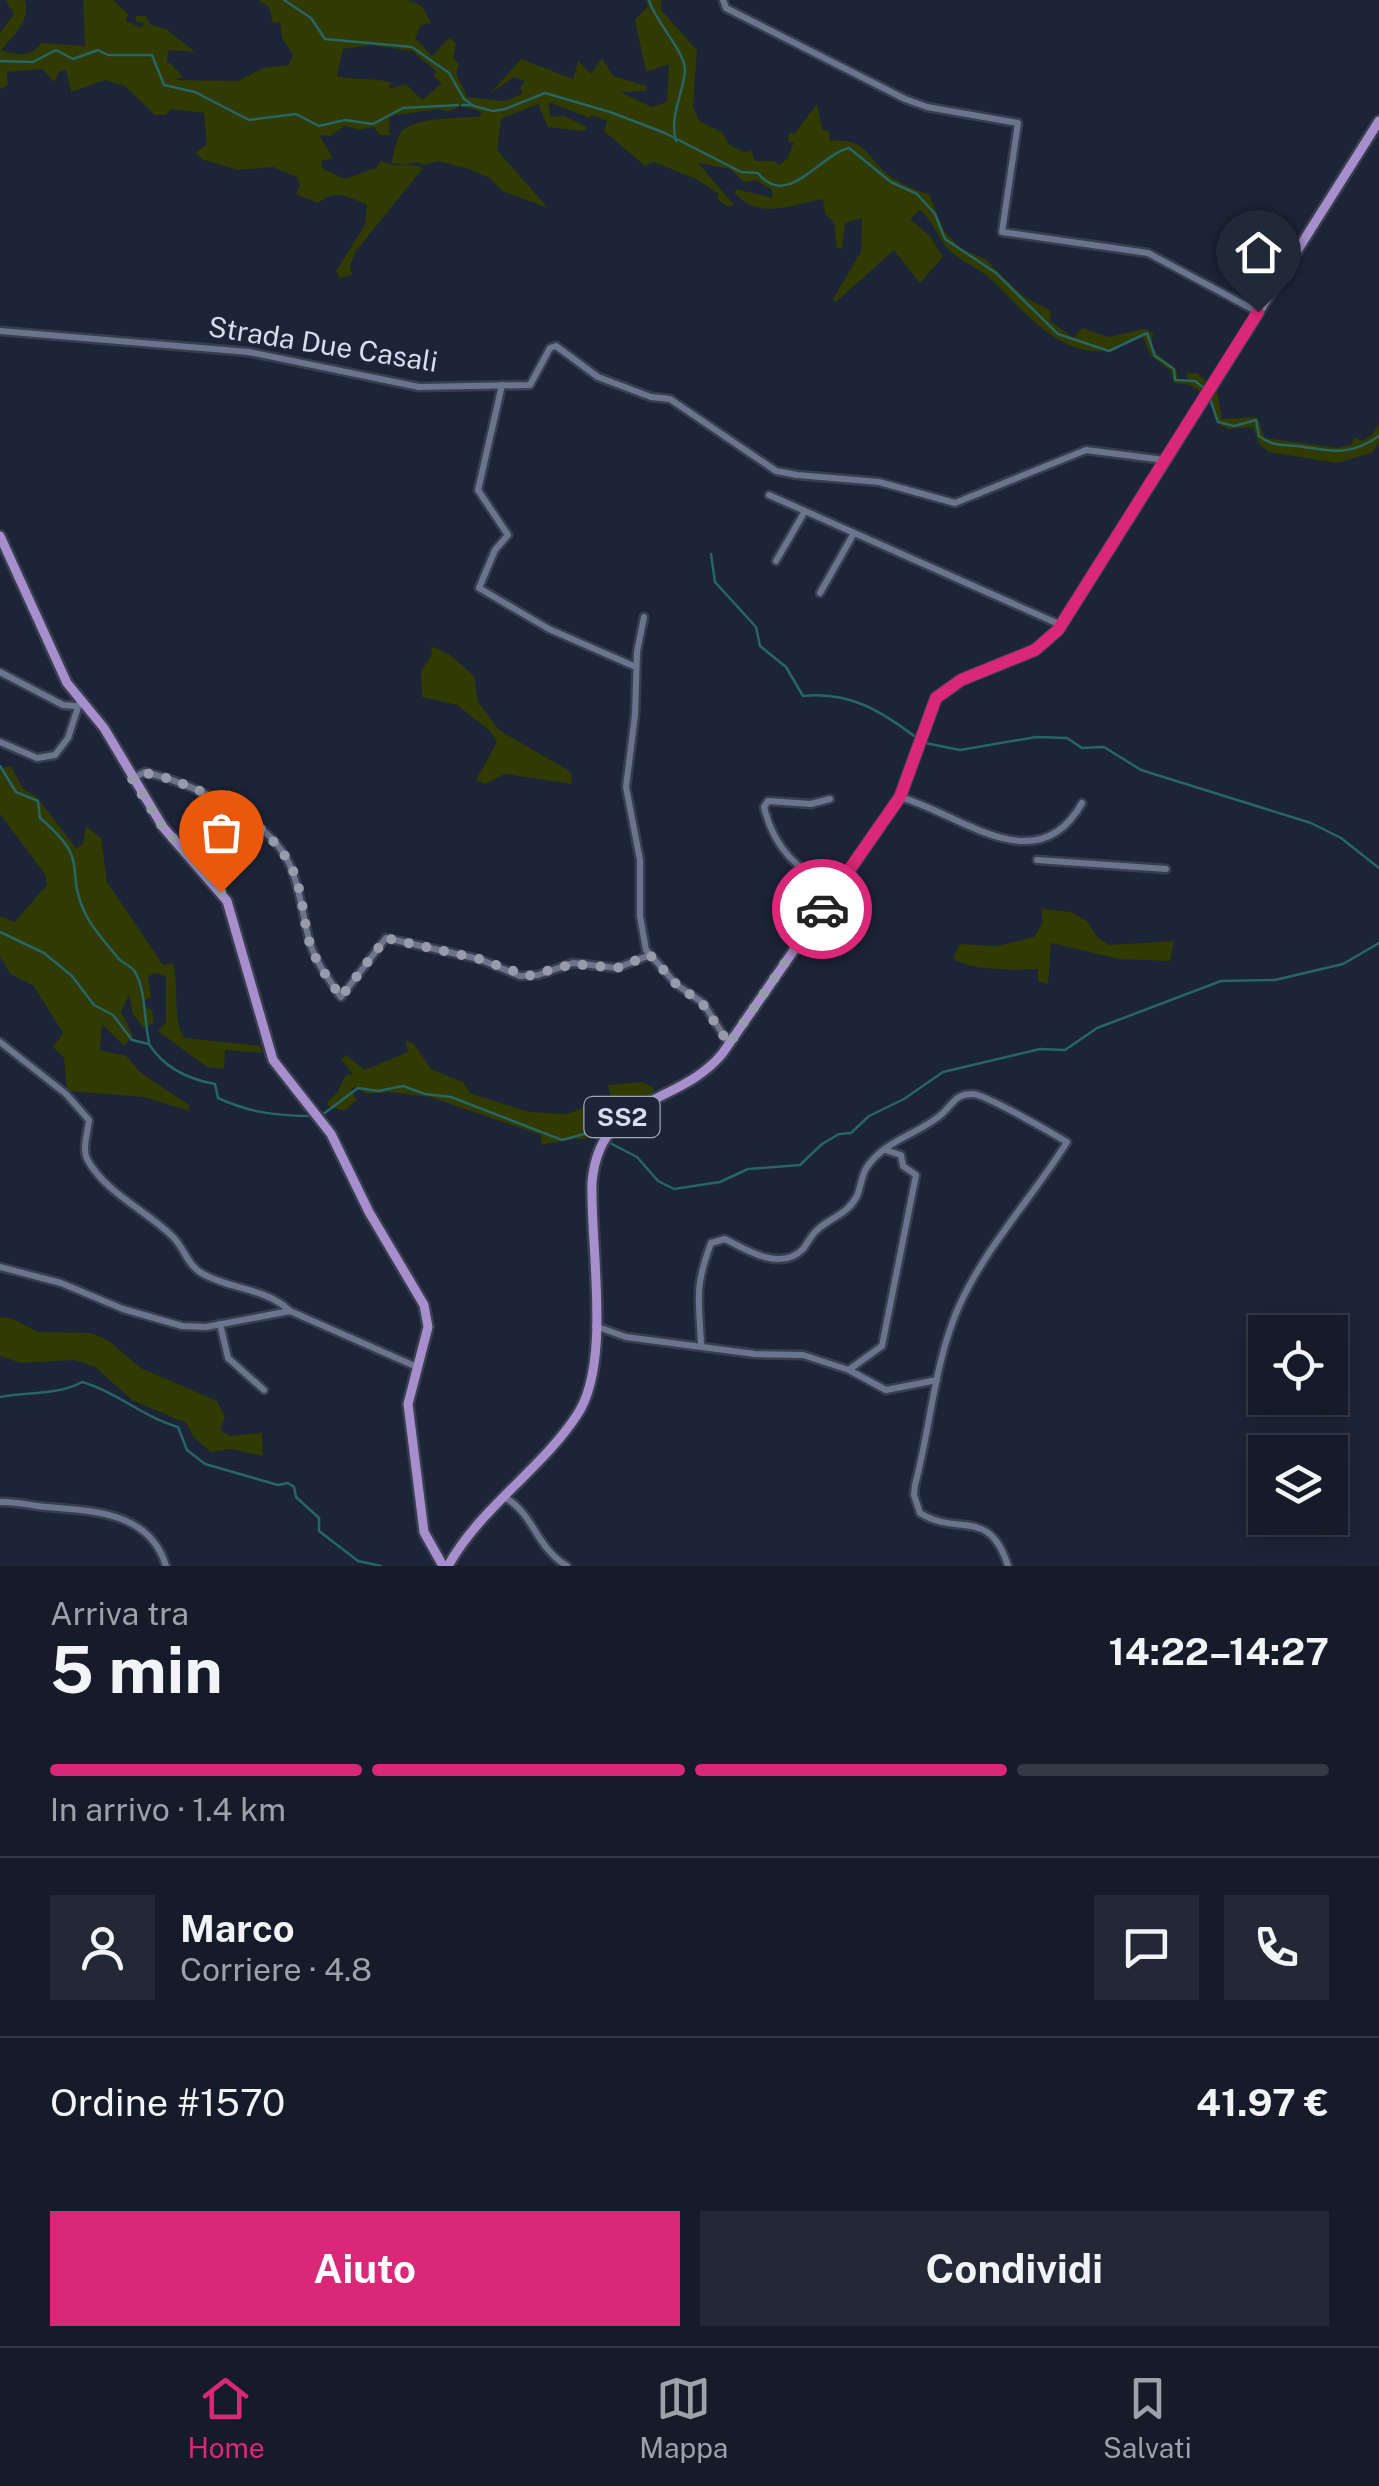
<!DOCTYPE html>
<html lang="it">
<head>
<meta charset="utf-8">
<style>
  body { margin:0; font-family:"Public Sans",sans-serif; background:#222835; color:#f1f3f6; height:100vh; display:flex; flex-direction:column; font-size:38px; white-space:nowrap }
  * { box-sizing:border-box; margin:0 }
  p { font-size:32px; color:#9da1a8 }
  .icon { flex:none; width:55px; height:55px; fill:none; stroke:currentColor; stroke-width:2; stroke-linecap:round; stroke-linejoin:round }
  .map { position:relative; height:1566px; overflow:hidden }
  .panel { display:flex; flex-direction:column; background:#151b29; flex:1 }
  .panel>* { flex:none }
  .buttons { position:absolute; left:1248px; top:1315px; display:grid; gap:20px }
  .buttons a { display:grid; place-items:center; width:100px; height:100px; border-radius:0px; background:#151b29; box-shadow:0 5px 25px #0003,0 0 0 2px #343946; font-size:50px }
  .pin { position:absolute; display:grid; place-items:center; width:85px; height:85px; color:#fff; margin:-102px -42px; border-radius:50% 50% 50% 0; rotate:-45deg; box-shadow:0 0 10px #0007 }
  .pin .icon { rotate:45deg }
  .courier { position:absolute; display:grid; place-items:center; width:100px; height:100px; margin:-50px; border:8px solid #db2777; border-radius:50%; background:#fff; color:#222; box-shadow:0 2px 12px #0007 }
  .headline em { font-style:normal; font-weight:700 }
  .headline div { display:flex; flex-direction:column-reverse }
  .headline { display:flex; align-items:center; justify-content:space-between; height:170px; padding:0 50px }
  h1 { font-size:65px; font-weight:700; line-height:75px }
  .bar { display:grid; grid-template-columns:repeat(4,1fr); gap:15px 10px; align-content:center; height:120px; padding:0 50px }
  .bar i { height:12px; border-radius:8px; background:#343946 }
  .bar .current { background:#db2777 }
  .bar p { grid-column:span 4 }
  .line { display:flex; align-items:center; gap:25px; padding:0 50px; border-top:2px solid #343946 }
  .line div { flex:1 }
  .round { display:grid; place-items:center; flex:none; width:105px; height:105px; border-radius:0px; background:#222835 }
  .cta { display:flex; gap:20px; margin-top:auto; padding:20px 50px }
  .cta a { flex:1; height:115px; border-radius:0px; background:#db2777; color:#fff; font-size:40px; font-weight:700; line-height:115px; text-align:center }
  .cta a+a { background:#222835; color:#f1f3f6 }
  .menu { display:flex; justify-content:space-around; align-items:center; height:140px; border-top:2px solid #343946; background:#151b29; font-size:28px; color:#9da1a8 }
  .menu a { display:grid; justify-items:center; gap:5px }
  .menu .current { color:#db2777 }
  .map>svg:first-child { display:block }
  .green { fill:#303a01; fill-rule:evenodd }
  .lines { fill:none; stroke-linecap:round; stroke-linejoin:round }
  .stream { stroke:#276566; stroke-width:2.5 }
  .minor-casing { stroke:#383e4f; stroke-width:11 }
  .major-casing { stroke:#383e4f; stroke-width:14 }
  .minor { stroke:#6a748c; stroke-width:6 }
  .major { stroke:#a78fcd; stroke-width:9 }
  .done { stroke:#969cab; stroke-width:10; stroke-dasharray:0 18 }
  .route { stroke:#db2777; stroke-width:12 }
  .labels { text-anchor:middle; stroke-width:8; stroke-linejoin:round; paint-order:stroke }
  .shield { fill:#1c2437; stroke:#9fa6b4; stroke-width:2.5 }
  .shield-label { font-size:25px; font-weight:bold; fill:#d7ddea }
  .street-label { font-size:28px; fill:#d7ddea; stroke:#1c2437 }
</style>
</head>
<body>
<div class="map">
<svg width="1379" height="1566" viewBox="0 0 1379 1566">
  <rect width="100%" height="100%" fill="#1c2437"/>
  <!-- green -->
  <g class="green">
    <path d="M6,0h19c6,21 -12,36 -24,50 16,5 30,8 40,-7l44,3 -2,-46h30l15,14 -2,7 16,7 2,-4 -8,-3v-5h10l5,9 15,4 29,23 -27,-2 -1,16 2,-4 14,15 -9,3 64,1 25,-13 26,-3 4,-11 -11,-16 -2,-16 -7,1 -4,-16 -11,-7h150l14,6 9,17 -10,2 -6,13 17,18 18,-19 6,7 -3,14 6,6 -3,9 11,24 38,4 17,-7 -2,-6 5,-7 -11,-4 -24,17 31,-35 52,20 5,-18 13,13 11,-16 11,18 34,10 -1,5 -26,1 32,15 15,-5 2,-38 -23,8 -11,-52 13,-14 -2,-6h15v10l36,40 -4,57 6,14 24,12 6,12 15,7 7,-2 4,11h19l5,4 8,-6 7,-17h-6l1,-9h6l22,-29 5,25 7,3 1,9c33,-4 36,13 56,32 9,8 31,18 43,21l15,37 16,17 25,11 38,37 28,15 -1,10 24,17 8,-10 27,9 35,-8 9,4 -2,16 25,20 3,12h12l-5,-4 2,-4h9l12,11 -7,9 -12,-8 -16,-2 -3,-12 -20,-15 -9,-21c-64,43 -105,-10 -150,-55 -14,-13 -32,-18 -45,-32 -10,-13 -15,-28 -27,-38l-10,9 19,16 14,22 -23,26 -26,-33 -58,52 -3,-3 28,-47 1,-34 -17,5 -3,26 -5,-1 -3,-26 -9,-8 -2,-15c-29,5 -65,22 -88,-6l1,-4 37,9 -2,-9 -16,-9 -11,2 -14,-13 -32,-6 36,42 -7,1 -10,-7 2,-5 -21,-14 -44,-18 -9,4 -41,-35 3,-10 -15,-6 -2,3 -42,-16 3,15 13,-1 23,11 -3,4 -36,-4 -10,-23 -37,15 -4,31 51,58 -46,-17 -12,-13 -21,-9 -31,-8 -13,4 -9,-3 -11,3 -14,-2c3,-9 5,-24 10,-31 10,-14 61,-15 78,-15l3,-5 -21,-6 -14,6 -8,-3 -43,6 -7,2 1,18h-11l-5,-8 -15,3 -14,-4 -15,10 -11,-1 14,23 -12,3 2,8 22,10 31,-11 5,-7c16,8 31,1 42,7l-67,83 -6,15 2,9 -12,3 -4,-7 29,-46 2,-20c-18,-8 -32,-16 -49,-2l-22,-9 4,-8 -3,-9 -24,-10 -35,3 -34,-10 -9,-7 12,-9 -3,-31 -33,-4 -5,6h-11l-30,-29 -20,-6 -34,12 -5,-22 -7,2 -5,10 -11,-13 -36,3 1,13 -8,4v-56l14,-19zM370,45l42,6 24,20 -2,6 8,6 -20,17 -16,-16 -18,5 4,-6c-12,-5 -39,-3 -55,-7l6,-27z"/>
    <path d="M1217,391l5,28 35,-2 8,21 73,10 13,-3 4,-8 7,4 11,-7 6,-11v21l-8,9 -34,10 -68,-11 -10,-8 -6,-17 -25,2 -11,-6 -7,-22z"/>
    <path d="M431,646l19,9 24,21 4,26 21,28 72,42 1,12 -67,-10 -20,10 -9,-4 21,-38 -7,-11 -33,-26 -35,-8 -1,-26 11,-16z"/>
    <path d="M11,766l12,23 14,8 39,51 7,-4 3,-18 15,12 6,44 56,83 10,-2c7,24 -2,57 12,75l75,8 3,7 -38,-3 -1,19 -17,-2 -49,-36 8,-9v-46l-12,-3 -6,4 3,20 -9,4 1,5 9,4 2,13 -11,5 -10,-14 -4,-19 -8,17 12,24 -9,10 -22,-22 -2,26 26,6 15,17 48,32v6l-45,-14 -77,-6 -3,-33 -11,-11 10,-14 -30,-48 -23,-11 -10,-18v-40l15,6 32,-37 -2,-11 -45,-60v-46z"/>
    <path d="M1041,909l30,3 16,9 10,16 12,8 65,-4 -4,20 -51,-2 -68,-16 -3,41 -10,-3v-12c-20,1 -70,2 -85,-11l7,-14 37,2 37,-9 9,-15z"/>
    <path d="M405,1040l9,4 17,25 32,13 7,11 59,19 38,2 44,-16 -3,-13 35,-3 11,6 -1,6 -36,23 -16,22c-14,-3 -45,3 -60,6v-10l-111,-38 -41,-5 -21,2 -14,-7 -3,3 6,10 -13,11 -16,-5 -1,-4 10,-9 9,-18 7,-1 -12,-15 5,-4 19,15 43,-18z"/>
    <path d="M0,1317l13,2 25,13 53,1 18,8 32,27 76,33 8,16 -5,13 10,6 32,-3 1,23 -32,-7 -20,3 -17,-14 -8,-15 -54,-23 -37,-33 -20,-7 -54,3 -21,-7z"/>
  </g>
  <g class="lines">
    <!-- stream -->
    <g class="stream">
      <path d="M284,0l27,18 14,21 87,8 37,26 15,26 10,7 19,5 12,-2 40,-16 65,19 55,21 76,39 17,1c29,37 61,-18 91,-25l42,34 26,12 18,20 10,25 51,34 62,61 51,17 38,-18 8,23 19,13 1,11 20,1 10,8"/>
      <path d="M649,0c6,22 37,52 36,71 -2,24 -16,44 -9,70"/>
      <path d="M0,61l33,1 23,-12 17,9 25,-9 10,5h44l12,30 31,7 54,28 47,-6 23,12 26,-6 28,4 30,-16 55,-3"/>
      <path d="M462,105h11"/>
      <path d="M1209,396l9,26 16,4 22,-6 3,16c15,12 27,8 45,11 30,5 48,8 75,-11"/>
      <path d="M711,554l4,28 41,45 4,19 26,21 17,29c47,-5 80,16 115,43"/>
      <path d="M925,743l35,7 76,-13 31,1 15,10 22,-1 37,23 170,53 30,15 38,30"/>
      <path d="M0,766l16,26 22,9 2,17c53,45 23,48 45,95 8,17 22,31 33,45 5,6 13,7 17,14 11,18 9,50 14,70"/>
      <path d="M0,932l44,21 28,23 22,29 19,10 19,25 17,4c15,24 38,35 66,40l3,14c32,15 61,18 96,18"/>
      <path d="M322,1115l36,-27 20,3 25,-5 22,8 26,3 111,43 22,-6 17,5"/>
      <path d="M608,1142l29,15 21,24 16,8 46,-7 28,-13 52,-4 22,-21 17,-10 12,-1 18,-17 35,-17 39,-27 97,-23 25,1 32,-22 124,-47 54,-1 68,-16 36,-21"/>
      <path d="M0,1397c29,-6 56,-1 82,-15 35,10 61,35 96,45l9,23 18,14 73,21 10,-2 6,4 2,10 23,21v13l39,30 23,5"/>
    </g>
    <!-- minor casing -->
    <g class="minor-casing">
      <g id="minor">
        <path d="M723,0l3,8 179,91 22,8 91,16 -16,109 146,21 110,59"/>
        <path d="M0,331l249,21 170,35 111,-2 20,-37 6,-2 42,31 53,20 19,2 106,72 21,4 82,7 76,21 131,-53 78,10"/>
        <path d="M502,385l-24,105 30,45 -13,15 -16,38 70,41 87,38"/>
        <path d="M769,495l292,130"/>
        <path d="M776,561l29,-50"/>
        <path d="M820,593l34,-60"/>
        <path d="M644,617l-7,35 -2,63 -9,72 14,73v56l6,34 31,35 26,18 26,41"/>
        <path d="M0,672l63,33 13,1"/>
        <path d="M0,742l37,16 18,-3 13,-17 12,-37"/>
        <path d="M133,778l12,-6c46,11 128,48 146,96 10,24 12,51 19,75 6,20 20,38 31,54l45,-59 93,21 41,17 18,-1 35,-12 44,5 33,-13"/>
        <path d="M900,797c59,16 137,87 182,6"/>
        <path d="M830,799l-19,5 -43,-3 -4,6c10,42 34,64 72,82"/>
        <path d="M1037,860l129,9"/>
        <path d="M0,1042l66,52 23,26c-1,12 -7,28 -2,39 19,35 61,52 87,79 11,12 14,28 29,36 29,16 62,14 86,36"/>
        <path d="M0,1267l61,16 62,26 59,17 24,1 84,-16 127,56"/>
        <path d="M220,1324l8,34 36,32"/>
        <path d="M595,1326l31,11 129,17 48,1 46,15 37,20 51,-10"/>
        <path d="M701,1344c-2,-46 -7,-55 10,-101l14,-4c21,11 56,33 78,10 5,-6 8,-14 14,-19 14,-13 30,-15 40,-34 4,-9 4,-20 10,-29 18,-27 52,-33 75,-53 11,-10 13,-20 30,-20 11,-1 80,39 95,48 -34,55 -80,103 -107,162 -26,57 -29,122 -45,181l-1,10 6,18c38,24 69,-7 88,53"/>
        <path d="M850,1369l32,-23 34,-171 -13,-9 -2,-11 -16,-5"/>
        <path d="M504,1497c30,16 31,50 63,69"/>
        <path d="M0,1502c16,-1 32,4 47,5 47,4 103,5 119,59"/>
      </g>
    </g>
    <!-- major casing -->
    <g class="major-casing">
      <g id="major">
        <path d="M0,536l67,147 37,45 59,99 64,74 46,159 58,74 38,78 55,93 4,22 -20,77 16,128 19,34"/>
        <path d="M448,1566c32,-58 93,-96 129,-151 35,-52 13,-169 15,-233 8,-88 86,-75 130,-128l178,-257 36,-99 25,-18 74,-30 23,-20 321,-509"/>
      </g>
    </g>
    <!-- minor -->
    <use href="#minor" class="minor"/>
    <!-- major -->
    <use href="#major" class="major"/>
  </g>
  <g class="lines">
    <!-- done -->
    <path class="done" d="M221,892l-59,-66 -30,-47c16,-12 34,0 51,5 38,14 84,41 105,77 15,24 14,56 22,83 6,19 20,37 31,53l45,-59 93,21 49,17 45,-12 44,4 33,-13 27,30 25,18 27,41 93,-135"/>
    <!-- route -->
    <path class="route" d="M822,909l78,-112 36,-99 25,-18 74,-30 23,-20 200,-318"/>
  </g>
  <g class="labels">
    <!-- shield labels -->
    <rect class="shield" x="584.5" y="1097" width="75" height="40" rx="8"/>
    <g class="shield-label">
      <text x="622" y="1126">SS2</text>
    </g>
    <!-- street labels -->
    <g class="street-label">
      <text transform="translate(323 344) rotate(9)" y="10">Strada Due Casali</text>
    </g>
  </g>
</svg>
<div class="buttons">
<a><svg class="icon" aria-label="locate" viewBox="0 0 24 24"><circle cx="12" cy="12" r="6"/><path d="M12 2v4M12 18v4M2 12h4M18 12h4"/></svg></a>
<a><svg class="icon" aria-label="layers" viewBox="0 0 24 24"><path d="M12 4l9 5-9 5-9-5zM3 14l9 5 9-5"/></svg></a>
</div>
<div class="pin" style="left:221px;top:892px;background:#ea580c"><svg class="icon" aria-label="bag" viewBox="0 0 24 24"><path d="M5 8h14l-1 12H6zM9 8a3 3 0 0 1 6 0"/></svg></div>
<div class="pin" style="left:1258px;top:312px;background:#1f2937"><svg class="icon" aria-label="home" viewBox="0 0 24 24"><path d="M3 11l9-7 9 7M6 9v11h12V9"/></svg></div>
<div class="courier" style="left:822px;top:909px"><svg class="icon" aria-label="car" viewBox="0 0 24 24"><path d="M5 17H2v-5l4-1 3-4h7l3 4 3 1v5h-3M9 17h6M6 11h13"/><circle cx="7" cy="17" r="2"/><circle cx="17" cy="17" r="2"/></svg></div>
</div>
<section class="panel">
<div class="headline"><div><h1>5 min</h1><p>Arriva tra</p></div><em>14:22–14:27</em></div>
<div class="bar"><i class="current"></i><i class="current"></i><i class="current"></i><i></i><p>In arrivo · 1.4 km</p></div>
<div class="line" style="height:180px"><a class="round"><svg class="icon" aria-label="person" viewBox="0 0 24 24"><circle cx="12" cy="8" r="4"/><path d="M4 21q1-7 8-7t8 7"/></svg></a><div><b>Marco</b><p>Corriere · 4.8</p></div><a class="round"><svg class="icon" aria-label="chat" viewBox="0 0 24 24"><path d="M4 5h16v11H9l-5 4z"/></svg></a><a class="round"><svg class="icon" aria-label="phone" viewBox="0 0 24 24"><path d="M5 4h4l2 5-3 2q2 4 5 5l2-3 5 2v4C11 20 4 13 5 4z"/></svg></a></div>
<div class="line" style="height:130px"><div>Ordine #1570</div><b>41.97 €</b></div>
<div class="cta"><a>Aiuto</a><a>Condividi</a></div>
</section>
<nav class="menu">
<a class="current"><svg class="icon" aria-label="home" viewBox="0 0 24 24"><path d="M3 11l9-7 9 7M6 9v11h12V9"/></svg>Home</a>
<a><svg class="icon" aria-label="map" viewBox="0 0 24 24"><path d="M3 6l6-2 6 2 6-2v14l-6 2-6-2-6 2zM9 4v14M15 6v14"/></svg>Mappa</a>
<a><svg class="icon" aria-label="saved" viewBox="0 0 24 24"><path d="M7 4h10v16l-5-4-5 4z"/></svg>Salvati</a>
</nav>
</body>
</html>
